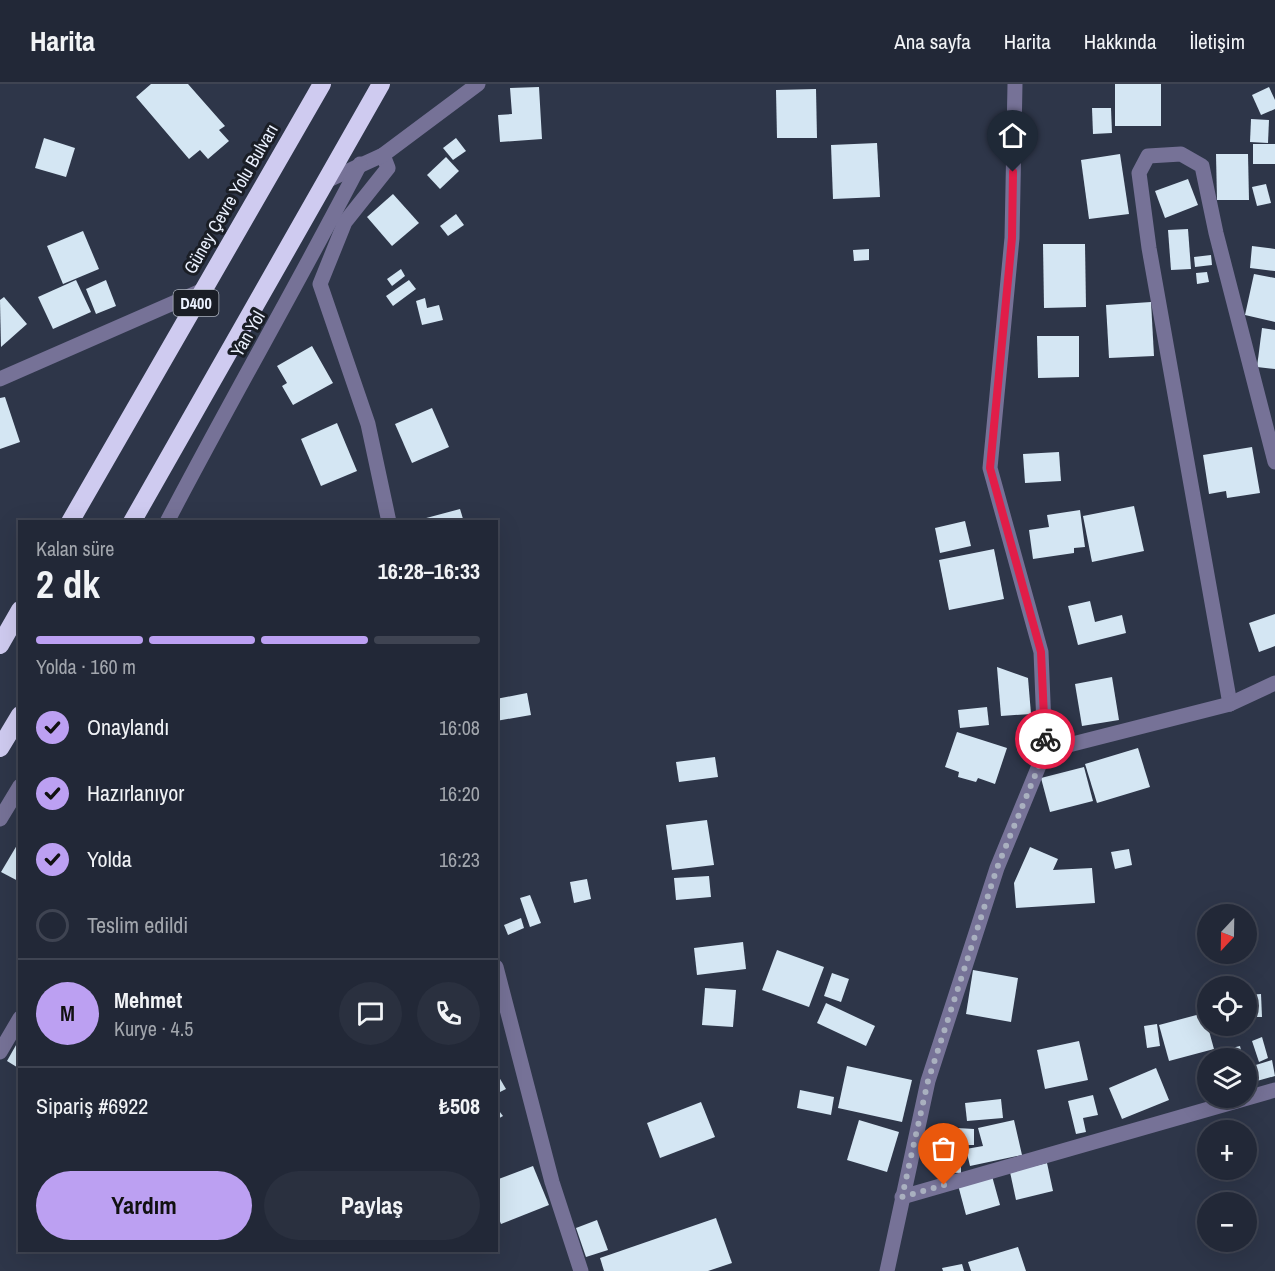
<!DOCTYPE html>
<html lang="tr">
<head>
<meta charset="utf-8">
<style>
  body { margin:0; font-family:"Archivo Narrow",sans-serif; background:#2a303f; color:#f1f3f6; height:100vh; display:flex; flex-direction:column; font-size:22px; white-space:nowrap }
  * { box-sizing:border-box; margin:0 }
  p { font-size:20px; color:#a2a6ad }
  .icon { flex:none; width:33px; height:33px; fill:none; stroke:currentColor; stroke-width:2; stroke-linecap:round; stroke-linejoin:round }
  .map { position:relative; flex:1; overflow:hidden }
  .sheet { position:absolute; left:18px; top:436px; width:480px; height:732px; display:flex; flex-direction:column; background:#222837; border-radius:0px; box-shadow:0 6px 24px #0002,0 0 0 2px #3f4452 }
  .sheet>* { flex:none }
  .needle { width:39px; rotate:202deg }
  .fabs { position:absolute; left:1197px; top:820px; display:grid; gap:12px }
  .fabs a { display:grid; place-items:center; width:60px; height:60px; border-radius:50%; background:#222837; box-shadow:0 6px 24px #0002,0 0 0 2px #3f4452; font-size:30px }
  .pin { position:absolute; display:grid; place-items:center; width:51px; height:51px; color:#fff; margin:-62px -26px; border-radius:50% 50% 50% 0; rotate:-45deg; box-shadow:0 0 6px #0007 }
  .pin .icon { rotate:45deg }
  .courier { position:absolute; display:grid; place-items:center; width:60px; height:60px; margin:-30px; border:4px solid #e11d48; border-radius:50%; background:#fff; color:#222; box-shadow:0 2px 8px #0007 }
  .head em { font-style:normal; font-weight:700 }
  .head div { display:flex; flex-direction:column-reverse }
  .head { display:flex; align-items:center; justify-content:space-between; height:102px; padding:0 18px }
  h1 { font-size:39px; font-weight:700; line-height:45px }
  .bar { display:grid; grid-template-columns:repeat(4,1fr); gap:9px 6px; align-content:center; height:72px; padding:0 18px }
  .bar i { height:8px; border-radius:4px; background:#3f4452 }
  .bar .selected { background:#bca0f2 }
  .bar p { grid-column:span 4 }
  .line { display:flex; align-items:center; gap:15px; padding:0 18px; border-top:2px solid #3f4452 }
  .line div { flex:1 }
  .round { display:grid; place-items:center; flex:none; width:63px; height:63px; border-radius:32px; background:#2a303f }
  ol { padding:0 18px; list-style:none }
  li { display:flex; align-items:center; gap:18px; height:66px }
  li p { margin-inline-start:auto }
  li .icon { padding:6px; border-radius:50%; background:#bca0f2; color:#111; stroke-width:4 }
  li:last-child { color:#a2a6ad }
  li i { width:33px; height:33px; border:3px solid #3f4452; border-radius:50% }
  .button { display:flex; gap:12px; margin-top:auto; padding:12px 18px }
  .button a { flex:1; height:69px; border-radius:36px; background:#bca0f2; color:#111; font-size:24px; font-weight:700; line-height:69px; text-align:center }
  .button a+a { background:#2a303f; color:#f1f3f6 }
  header { display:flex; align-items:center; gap:36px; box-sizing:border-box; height:84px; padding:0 30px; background:#222837; border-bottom:2px solid #3f4452 }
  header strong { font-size:28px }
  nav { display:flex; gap:33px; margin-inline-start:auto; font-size:21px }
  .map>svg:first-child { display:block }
  .building { fill:#d4e6f3 }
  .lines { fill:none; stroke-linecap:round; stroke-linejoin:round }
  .minor { stroke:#767297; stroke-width:15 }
  .highway { stroke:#cfcbf0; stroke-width:18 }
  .done { stroke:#a9b0bf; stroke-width:6; stroke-dasharray:0 10.8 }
  .route { stroke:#e11d48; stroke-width:8 }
  .labels { text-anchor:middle; stroke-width:6; stroke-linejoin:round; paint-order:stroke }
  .shield { fill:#1a1e26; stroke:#acb2bd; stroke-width:1.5 }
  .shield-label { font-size:16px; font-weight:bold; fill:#ebf1fe }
  .street-label { font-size:18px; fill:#ebf1fe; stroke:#1a1e26 }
</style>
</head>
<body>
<header>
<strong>Harita</strong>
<nav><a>Ana sayfa</a><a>Harita</a><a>Hakkında</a><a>İletişim</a></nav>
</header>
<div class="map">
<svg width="1275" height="1187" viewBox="0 0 1275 1187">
  <rect width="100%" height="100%" fill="#2e3649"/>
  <!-- building -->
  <g class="building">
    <path d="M151,0h37l37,42 -6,4 10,11 -21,18 -8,-9 -11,9 -53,-62z"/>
    <rect x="1115" y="0" width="46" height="42"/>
    <path d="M539,3l3,52 -42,3 -2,-27 14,-1 -2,-26z"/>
    <path d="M1269,3l6,13v9l-14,6 -9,-20z"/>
    <path d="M816,5l1,49h-40l-1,-48z"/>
    <path d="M1092,24h19l1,25 -19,1z"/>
    <path d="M1251,35l18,1 -1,23 -18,-1z"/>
    <path d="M44,54l31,10 -9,29 -31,-9z"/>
    <path d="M456,54l10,13 -13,9 -10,-12z"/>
    <path d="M877,59l3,54 -47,2 -2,-54z"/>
    <rect x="1253" y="60" width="22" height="20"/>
    <path d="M1120,70l9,60 -40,5 -8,-59z"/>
    <path d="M1216,70h32l1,46h-32z"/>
    <path d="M446,73l13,14 -19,18 -13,-14z"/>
    <path d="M1188,95l10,26 -33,13 -10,-27z"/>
    <path d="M1266,100l5,19 -14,3 -5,-19z"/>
    <path d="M393,110l26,29 -27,23 -25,-29z"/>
    <path d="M456,130l8,11 -16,11 -8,-10z"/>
    <path d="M1188,145l3,40 -20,1 -3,-40z"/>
    <path d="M83,147l16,38 -36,15 -16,-38z"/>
    <path d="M1043,160h42l1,63 -42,1z"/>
    <path d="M1252,162l23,3v22l-25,-3z"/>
    <path d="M869,165v11l-15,1 -1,-11z"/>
    <path d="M1211,171l1,10 -17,2 -1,-10z"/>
    <path d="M401,185l4,7 -13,10 -5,-7z"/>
    <path d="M1207,188l2,10 -12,2 -1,-11z"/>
    <path d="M1254,190l21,4v44l-30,-7z"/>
    <path d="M76,196l15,32 -38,17 -15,-32z"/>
    <path d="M106,196l10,26 -20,8 -10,-25z"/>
    <path d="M409,196l7,9 -23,17 -7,-10z"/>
    <path d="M4,213l23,27 -26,23 -1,-47z"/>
    <path d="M425,214l2,10 12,-3 4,15 -21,5 -6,-24z"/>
    <path d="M1151,218l3,54 -45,2 -3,-53z"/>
    <path d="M1262,244l13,2v39l-18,-2z"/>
    <path d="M1037,252h42v41l-41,1z"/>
    <path d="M312,262l21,37 -40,22 -11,-19 5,-3 -10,-17z"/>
    <path d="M5,313l15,45 -20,7v-51z"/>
    <path d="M432,324l17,39 -37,16 -17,-39z"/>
    <path d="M337,339l20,48 -36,15 -20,-47z"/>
    <path d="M1252,363l8,46 -33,5 -1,-7 -17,3 -6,-39z"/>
    <path d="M1059,368l2,29 -36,2 -2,-29z"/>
    <path d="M1134,422l10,45 -52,11 -9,-46z"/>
    <path d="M460,425l4,13h-49v-1z"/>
    <path d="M1080,426l5,37 -11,1v5l-41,6 -4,-29 20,-3 -2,-12z"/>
    <path d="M965,437l6,25 -31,7 -5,-25z"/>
    <path d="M994,465l10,50 -55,11 -10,-50z"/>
    <path d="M1090,517l5,21 27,-7 4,18 -48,12 -10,-39z"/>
    <path d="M1275,530v32l-16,6 -10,-29z"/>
    <path d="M997,583l31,11 3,36 -30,2z"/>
    <path d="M1112,593l7,43 -37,6 -7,-42z"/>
    <path d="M527,609l4,22 -35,6v-22z"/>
    <path d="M987,623l2,18 -29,3 -2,-18z"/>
    <path d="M957,648l50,16 -12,36 -17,-6 -2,4 -18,-5 1,-5 -14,-5z"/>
    <path d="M1138,664l12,39 -53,16 -12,-39z"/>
    <path d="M715,673l3,20 -39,5 -3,-20z"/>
    <path d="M1084,683l9,34 -43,11 -9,-34z"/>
    <path d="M707,736l7,45 -42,5 -6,-45z"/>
    <path d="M20,756v42l-19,-10z"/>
    <path d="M1030,763l28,12 -5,11 39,-2 3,35 -79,5 -2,-25z"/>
    <path d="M1129,765l3,16 -17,4 -4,-17z"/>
    <path d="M709,792l2,21 -35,3 -2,-22z"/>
    <path d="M587,795l4,20 -17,4 -4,-21z"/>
    <path d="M530,811l11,28 -11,4 -10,-29z"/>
    <path d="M521,834l3,10 -16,7 -4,-10z"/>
    <path d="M743,858l3,27 -49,6 -3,-27z"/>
    <path d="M777,866l47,17 -15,40 -47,-17z"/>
    <path d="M973,886l45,8 -7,44 -45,-8z"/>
    <path d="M832,889l17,6 -8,23 -17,-6z"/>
    <path d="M705,904l31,2 -3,37 -31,-2z"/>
    <path d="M1261,910l1,23h-16v-22z"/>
    <path d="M826,919l49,23 -9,20 -49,-23z"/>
    <path d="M1204,929l10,36 -45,12 -10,-36z"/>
    <path d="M1157,940l3,22 -13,2 -3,-22z"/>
    <path d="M1262,953l6,21 -9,4 -7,-21z"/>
    <path d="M20,954v31l-13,-8z"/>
    <path d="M1079,957l9,39 -43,9 -8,-39z"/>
    <path d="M1240,962l3,13h-26l-2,-7z"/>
    <path d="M1272,976l3,16 -29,8v-16z"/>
    <path d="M847,982l65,14 -10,42 -64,-14z"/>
    <path d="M1156,984l13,32 -47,19 -13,-31z"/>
    <path d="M496,988l10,17 -10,5z"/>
    <path d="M800,1006l34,7 -3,18 -34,-7z"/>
    <path d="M1093,1011l5,20 -15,3 3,14 -10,2 -8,-33z"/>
    <path d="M1001,1015l2,19 -36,3 -2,-18z"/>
    <path d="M701,1018l14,35 -55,21 -13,-35z"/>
    <path d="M496,1023l7,9 -7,4z"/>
    <path d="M859,1036l40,12 -12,40 -40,-12z"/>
    <path d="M1014,1036l8,35 -52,11 -4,-17 17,-3 -5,-18z"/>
    <path d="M940,1043l34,2v16h-11v4l-25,-1z"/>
    <path d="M941,1074h20v15l-20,-1z"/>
    <path d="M1047,1079l6,28 -37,9 -6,-28z"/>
    <path d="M533,1082l16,39 -48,19 -5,-12v-32z"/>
    <path d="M992,1092l8,29 -34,10 -8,-30z"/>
    <path d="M716,1134l16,45 -24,8h-104l-4,-13z"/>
    <path d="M597,1136l11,30 -22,7 -10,-29z"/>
    <path d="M1018,1163l8,24h-55l-3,-9z"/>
    <path d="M962,1180l2,7h-21l-1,-3z"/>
  </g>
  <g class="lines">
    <!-- minor -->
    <g class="minor">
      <path d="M383,71l5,13 -43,54 -25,62 48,140 21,98"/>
      <path d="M324,98l59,-27 95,-71"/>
      <path d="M0,295l203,-89"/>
      <path d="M167,438c63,-121 131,-238 193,-358"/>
      <path d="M1230,620l-81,-456 -10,-75 9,-17 33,-2 21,12 14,67 59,229"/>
      <path d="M1045,667l185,-47 45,-21"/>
      <path d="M0,735l20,-33"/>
      <path d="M496,883l56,215 29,89"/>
      <path d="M0,968l20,-34"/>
      <path d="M902,1113l373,-107"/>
      <path d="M887,1187l41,-190 69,-213 48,-117 -4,-99 -51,-184 22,-230 3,-154"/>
    </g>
    <!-- highway -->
    <g class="highway">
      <path d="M70,438l252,-438"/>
      <path d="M132,438l249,-438"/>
      <path d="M0,561l20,-35"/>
      <path d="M0,664l20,-33"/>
    </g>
  </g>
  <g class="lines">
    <!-- done -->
    <path class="done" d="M944,1101l-42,12 26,-116 69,-213 48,-117v-12"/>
    <!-- route -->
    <path class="route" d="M1013,88l-1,66 -22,230 51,184 4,87"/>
  </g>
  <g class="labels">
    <!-- shield labels -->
    <rect class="shield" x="173.5" y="206" width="45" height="26" rx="4.5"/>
    <g class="shield-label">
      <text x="196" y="225">D400</text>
    </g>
    <!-- street labels -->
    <g class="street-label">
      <text transform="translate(231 115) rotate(-60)" y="6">Güney Çevre Yolu Bulvarı</text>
      <text transform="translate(248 250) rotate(-60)" y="6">Yan Yol</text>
    </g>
  </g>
</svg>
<div class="fabs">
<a><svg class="needle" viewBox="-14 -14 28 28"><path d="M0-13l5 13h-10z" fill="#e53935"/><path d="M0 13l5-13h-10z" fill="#a2a6ad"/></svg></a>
<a><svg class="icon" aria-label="locate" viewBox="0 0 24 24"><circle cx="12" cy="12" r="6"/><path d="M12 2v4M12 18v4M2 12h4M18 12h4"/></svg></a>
<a><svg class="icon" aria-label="layers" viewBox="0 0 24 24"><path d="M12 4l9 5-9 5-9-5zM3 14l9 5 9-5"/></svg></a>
<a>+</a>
<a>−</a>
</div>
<div class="pin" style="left:944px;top:1101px;background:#ea580c"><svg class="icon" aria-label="bag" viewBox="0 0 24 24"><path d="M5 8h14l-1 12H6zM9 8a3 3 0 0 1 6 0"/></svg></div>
<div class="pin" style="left:1013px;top:88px;background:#1f2937"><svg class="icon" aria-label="home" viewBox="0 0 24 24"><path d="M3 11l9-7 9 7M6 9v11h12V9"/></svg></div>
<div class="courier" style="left:1045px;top:655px"><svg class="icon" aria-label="bike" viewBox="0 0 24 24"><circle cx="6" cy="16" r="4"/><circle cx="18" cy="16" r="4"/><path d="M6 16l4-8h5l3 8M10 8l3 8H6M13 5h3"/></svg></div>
<section class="sheet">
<div class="head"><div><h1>2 dk</h1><p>Kalan süre</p></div><em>16:28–16:33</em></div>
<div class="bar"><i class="selected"></i><i class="selected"></i><i class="selected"></i><i></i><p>Yolda · 160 m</p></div>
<ol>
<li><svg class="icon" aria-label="check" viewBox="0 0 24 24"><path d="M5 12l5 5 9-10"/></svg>Onaylandı<p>16:08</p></li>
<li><svg class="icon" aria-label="check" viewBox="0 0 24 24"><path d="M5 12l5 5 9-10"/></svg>Hazırlanıyor<p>16:20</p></li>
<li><svg class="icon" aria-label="check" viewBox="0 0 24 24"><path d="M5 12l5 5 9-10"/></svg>Yolda<p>16:23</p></li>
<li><i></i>Teslim edildi</li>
</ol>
<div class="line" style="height:108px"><b class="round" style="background:#bca0f2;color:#111">M</b><div><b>Mehmet</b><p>Kurye · 4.5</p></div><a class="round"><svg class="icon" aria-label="chat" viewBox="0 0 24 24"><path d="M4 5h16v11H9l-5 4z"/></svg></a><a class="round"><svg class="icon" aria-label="phone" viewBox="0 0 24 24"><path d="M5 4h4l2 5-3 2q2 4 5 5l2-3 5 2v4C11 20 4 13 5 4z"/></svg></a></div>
<div class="line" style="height:78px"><div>Sipariş #6922</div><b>₺508</b></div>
<div class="button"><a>Yardım</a><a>Paylaş</a></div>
</section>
</div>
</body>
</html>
